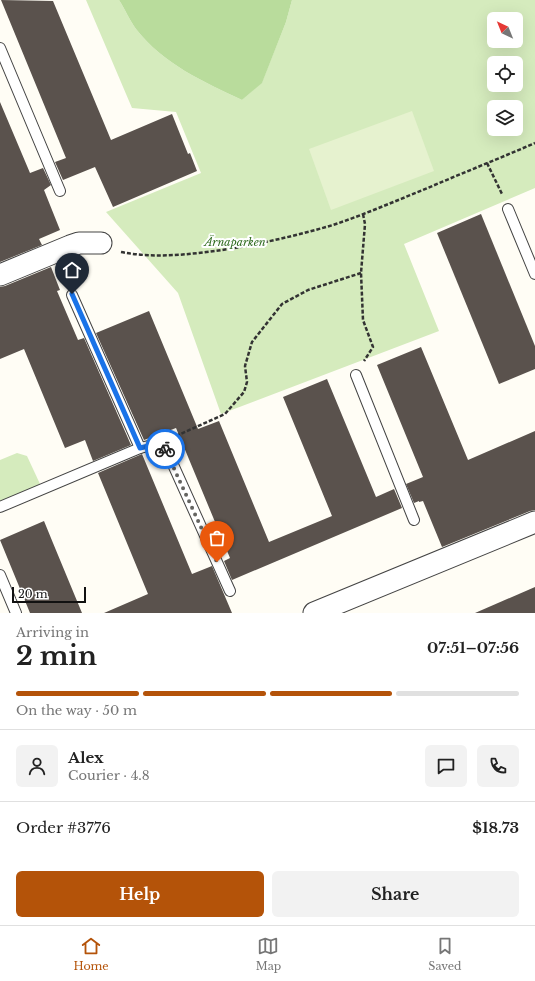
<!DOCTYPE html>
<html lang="en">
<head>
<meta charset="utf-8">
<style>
  body { margin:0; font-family:"Libre Baskerville",serif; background:#f2f2f2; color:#222; height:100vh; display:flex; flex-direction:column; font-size:15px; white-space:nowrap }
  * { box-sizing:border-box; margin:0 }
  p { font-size:13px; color:#767676 }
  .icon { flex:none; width:22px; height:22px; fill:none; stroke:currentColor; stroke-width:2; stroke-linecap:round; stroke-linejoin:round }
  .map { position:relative; height:613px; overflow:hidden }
  .sheet { display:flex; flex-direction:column; background:#fff; flex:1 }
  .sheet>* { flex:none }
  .needle { width:26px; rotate:317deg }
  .fabs { position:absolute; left:487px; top:12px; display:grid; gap:8px }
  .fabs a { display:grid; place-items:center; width:36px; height:36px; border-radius:6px; background:#fff; box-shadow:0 4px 16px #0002; font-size:20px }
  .scale { position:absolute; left:12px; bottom:10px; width:74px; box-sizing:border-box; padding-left:4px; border:2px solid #111; border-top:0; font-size:11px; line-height:14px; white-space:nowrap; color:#111; -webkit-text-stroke:3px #fff; paint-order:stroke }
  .pin { position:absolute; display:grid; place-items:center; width:34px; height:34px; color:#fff; margin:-41px -17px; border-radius:50% 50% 50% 0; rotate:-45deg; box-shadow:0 0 4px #0007 }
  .pin .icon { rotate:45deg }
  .courier { position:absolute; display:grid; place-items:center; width:40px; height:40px; margin:-20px; border:3px solid #1a73e8; border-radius:50%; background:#fff; color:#222; box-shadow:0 1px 5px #0007 }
  .head em { font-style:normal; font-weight:800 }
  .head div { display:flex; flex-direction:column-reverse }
  .head { display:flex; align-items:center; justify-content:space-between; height:68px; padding:0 16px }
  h1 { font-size:26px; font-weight:800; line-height:30px }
  .bar { display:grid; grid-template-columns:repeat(4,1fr); gap:6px 4px; align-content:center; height:48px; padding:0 16px }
  .bar i { height:5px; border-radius:3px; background:#e0e0e0 }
  .bar .active { background:#b45309 }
  .bar p { grid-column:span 4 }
  .line { display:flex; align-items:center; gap:10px; padding:0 16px; border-top:1px solid #e0e0e0 }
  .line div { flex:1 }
  .round { display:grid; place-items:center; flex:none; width:42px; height:42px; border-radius:6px; background:#f2f2f2 }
  .button { display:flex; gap:8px; margin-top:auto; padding:8px 16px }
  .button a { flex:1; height:46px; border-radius:6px; background:#b45309; color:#fff; font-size:16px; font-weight:800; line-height:46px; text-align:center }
  .button a+a { background:#f2f2f2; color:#222 }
  .dock { display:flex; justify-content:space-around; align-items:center; height:56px; border-top:1px solid #e0e0e0; background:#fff; font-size:11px; color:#767676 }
  .dock a { display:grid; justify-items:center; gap:2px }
  .dock .active { color:#b45309 }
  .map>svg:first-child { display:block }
  .green { fill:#d5ebbd; fill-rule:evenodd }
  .forest { fill:#b9dc9c }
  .pitch { fill:#e6f2cf }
  .building { fill:#5a524d }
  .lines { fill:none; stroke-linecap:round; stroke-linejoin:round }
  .lane-casing { stroke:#444; stroke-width:12 }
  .street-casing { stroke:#444; stroke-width:23 }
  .path { stroke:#333; stroke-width:2.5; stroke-dasharray:4 2; stroke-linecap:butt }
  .lane { stroke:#fff; stroke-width:10 }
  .street { stroke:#fff; stroke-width:21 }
  .done { stroke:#646461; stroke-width:4; stroke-dasharray:0 7.2 }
  .route { stroke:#1a73e8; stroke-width:5 }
  .labels { text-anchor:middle; stroke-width:4; stroke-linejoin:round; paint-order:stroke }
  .park-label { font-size:11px; font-style:italic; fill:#2f6b1f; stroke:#fff }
</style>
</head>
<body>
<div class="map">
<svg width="535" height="613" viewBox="0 0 535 613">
  <rect width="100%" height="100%" fill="#fffdf5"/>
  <!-- green -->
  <g class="green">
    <path d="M86,0h33c6,9 11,21 17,29 27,35 68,53 106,71l20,-18 24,-60 6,-22h243v188l-131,56 35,87 -218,83 -43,-121 -72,-81 95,-39 -25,-61 -44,-4zM494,19h22v22h-22zM494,63h22v22h-22zM494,107h22v22h-22z"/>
    <path d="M17,453l10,3 13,28 -40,18v-42z"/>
  </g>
  <!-- forest -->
  <path class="forest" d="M119,0h173l-6,22 -24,61 -20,17c-38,-18 -79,-36 -106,-71 -6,-8 -11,-20 -17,-29z"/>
  <!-- pitch -->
  <path class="pitch" d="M412,111l22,60 -103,39 -22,-61z"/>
  <!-- building -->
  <g class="building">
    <path d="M1,0l52,1 58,139 61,-26 16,40 2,-1 7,18 -84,36 -18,-40 -32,13 -8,-18 11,-4z"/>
    <path d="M0,102l30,71 13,-5 8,17 -7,5 16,40 -21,9 3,6 -42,17z"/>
    <path d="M481,214l54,132v23l-36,15 -62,-151z"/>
    <path d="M51,267l9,23 -3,1 21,49 6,-2 47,107 -38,16 -8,-21 -20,8 -41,-99 -24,10v-72l5,-1z"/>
    <path d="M149,311l49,118 21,-8 50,121 63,-26 -49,-119 44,-18 49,118 18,-8 8,19 -170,72 -8,-19 6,-3 -54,-130 -32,12 -48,-107z"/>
    <path d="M421,347l47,113 67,-29v79l-5,1 -88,36 -19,-46 -4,1v-1l-5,2 -8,-19 17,-7 -46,-112z"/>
    <path d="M142,454l50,120 20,-8 20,47h-128l44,-19 -50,-121z"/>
    <path d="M44,521l9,22 29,70h-52l-30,-73z"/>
    <path d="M535,587v26h-60z"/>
  </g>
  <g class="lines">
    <!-- lane casing -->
    <g class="lane-casing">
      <g id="lane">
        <path d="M0,48l60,143"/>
        <path d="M508,209l27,65"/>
        <path d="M72,295l68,153"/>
        <path d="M356,375l58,145"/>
        <path d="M0,507l140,-59 17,-4 9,5 64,142"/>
        <path d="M0,575l16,38"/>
      </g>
    </g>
    <!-- street casing -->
    <g class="street-casing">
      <g id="street">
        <path d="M0,275l70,-29 9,-3h22"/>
        <path d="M314,613l221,-91"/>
      </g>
    </g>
    <!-- path -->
    <g class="path">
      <path d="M487,163l15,31"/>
      <path d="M363,214l2,10 -4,49 2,47 10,27 -9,14"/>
      <path d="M121,252c36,7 72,2 108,-3 35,-6 70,-14 104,-24 30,-10 60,-23 90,-35 37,-16 75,-31 112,-47"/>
      <path d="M176,436l49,-22 19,-22 3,-10 -2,-16 7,-24 30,-38 26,-14 53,-17"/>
    </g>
    <!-- lane -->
    <use href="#lane" class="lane"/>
    <!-- street -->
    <use href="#street" class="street"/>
  </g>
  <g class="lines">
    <!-- done -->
    <path class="done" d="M165,449l52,113"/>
    <!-- route -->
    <path class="route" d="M72,294l68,154 17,-4 8,5"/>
  </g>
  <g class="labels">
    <!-- park labels -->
    <g class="park-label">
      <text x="235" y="246">Ärnaparken</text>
    </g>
  </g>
</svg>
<div class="fabs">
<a><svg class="needle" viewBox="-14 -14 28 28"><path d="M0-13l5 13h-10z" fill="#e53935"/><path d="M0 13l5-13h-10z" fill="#767676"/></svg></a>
<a><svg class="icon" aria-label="locate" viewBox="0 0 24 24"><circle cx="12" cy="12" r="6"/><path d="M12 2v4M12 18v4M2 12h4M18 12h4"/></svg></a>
<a><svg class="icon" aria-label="layers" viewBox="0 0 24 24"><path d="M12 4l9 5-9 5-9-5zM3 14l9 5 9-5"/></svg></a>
</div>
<div class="scale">20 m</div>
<div class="pin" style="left:217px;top:562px;background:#ea580c"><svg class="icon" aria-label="bag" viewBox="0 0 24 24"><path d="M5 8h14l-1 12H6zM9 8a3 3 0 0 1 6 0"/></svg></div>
<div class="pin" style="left:72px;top:294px;background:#1f2937"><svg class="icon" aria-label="home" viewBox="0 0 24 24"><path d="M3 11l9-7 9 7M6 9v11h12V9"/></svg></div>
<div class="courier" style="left:165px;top:449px"><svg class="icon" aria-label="bike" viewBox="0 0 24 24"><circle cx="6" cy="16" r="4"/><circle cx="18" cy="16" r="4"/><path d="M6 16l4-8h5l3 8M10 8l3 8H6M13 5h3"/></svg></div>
</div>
<section class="sheet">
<div class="head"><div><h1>2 min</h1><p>Arriving in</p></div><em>07:51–07:56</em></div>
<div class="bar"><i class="active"></i><i class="active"></i><i class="active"></i><i></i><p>On the way · 50 m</p></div>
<div class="line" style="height:72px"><a class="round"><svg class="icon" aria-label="person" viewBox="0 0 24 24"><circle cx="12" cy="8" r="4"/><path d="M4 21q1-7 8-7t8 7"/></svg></a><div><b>Alex</b><p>Courier · 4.8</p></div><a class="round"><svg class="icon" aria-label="chat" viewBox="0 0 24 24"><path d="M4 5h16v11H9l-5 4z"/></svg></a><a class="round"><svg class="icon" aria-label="phone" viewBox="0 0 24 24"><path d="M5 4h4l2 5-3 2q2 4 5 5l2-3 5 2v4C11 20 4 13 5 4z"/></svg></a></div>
<div class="line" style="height:52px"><div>Order #3776</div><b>$18.73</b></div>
<div class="button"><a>Help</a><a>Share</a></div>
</section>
<nav class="dock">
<a class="active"><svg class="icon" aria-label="home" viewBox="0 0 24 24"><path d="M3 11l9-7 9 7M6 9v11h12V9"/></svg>Home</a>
<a><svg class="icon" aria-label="map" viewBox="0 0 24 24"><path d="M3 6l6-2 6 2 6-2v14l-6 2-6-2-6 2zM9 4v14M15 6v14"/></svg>Map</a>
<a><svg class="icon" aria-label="saved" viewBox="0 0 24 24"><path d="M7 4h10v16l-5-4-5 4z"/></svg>Saved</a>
</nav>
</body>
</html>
